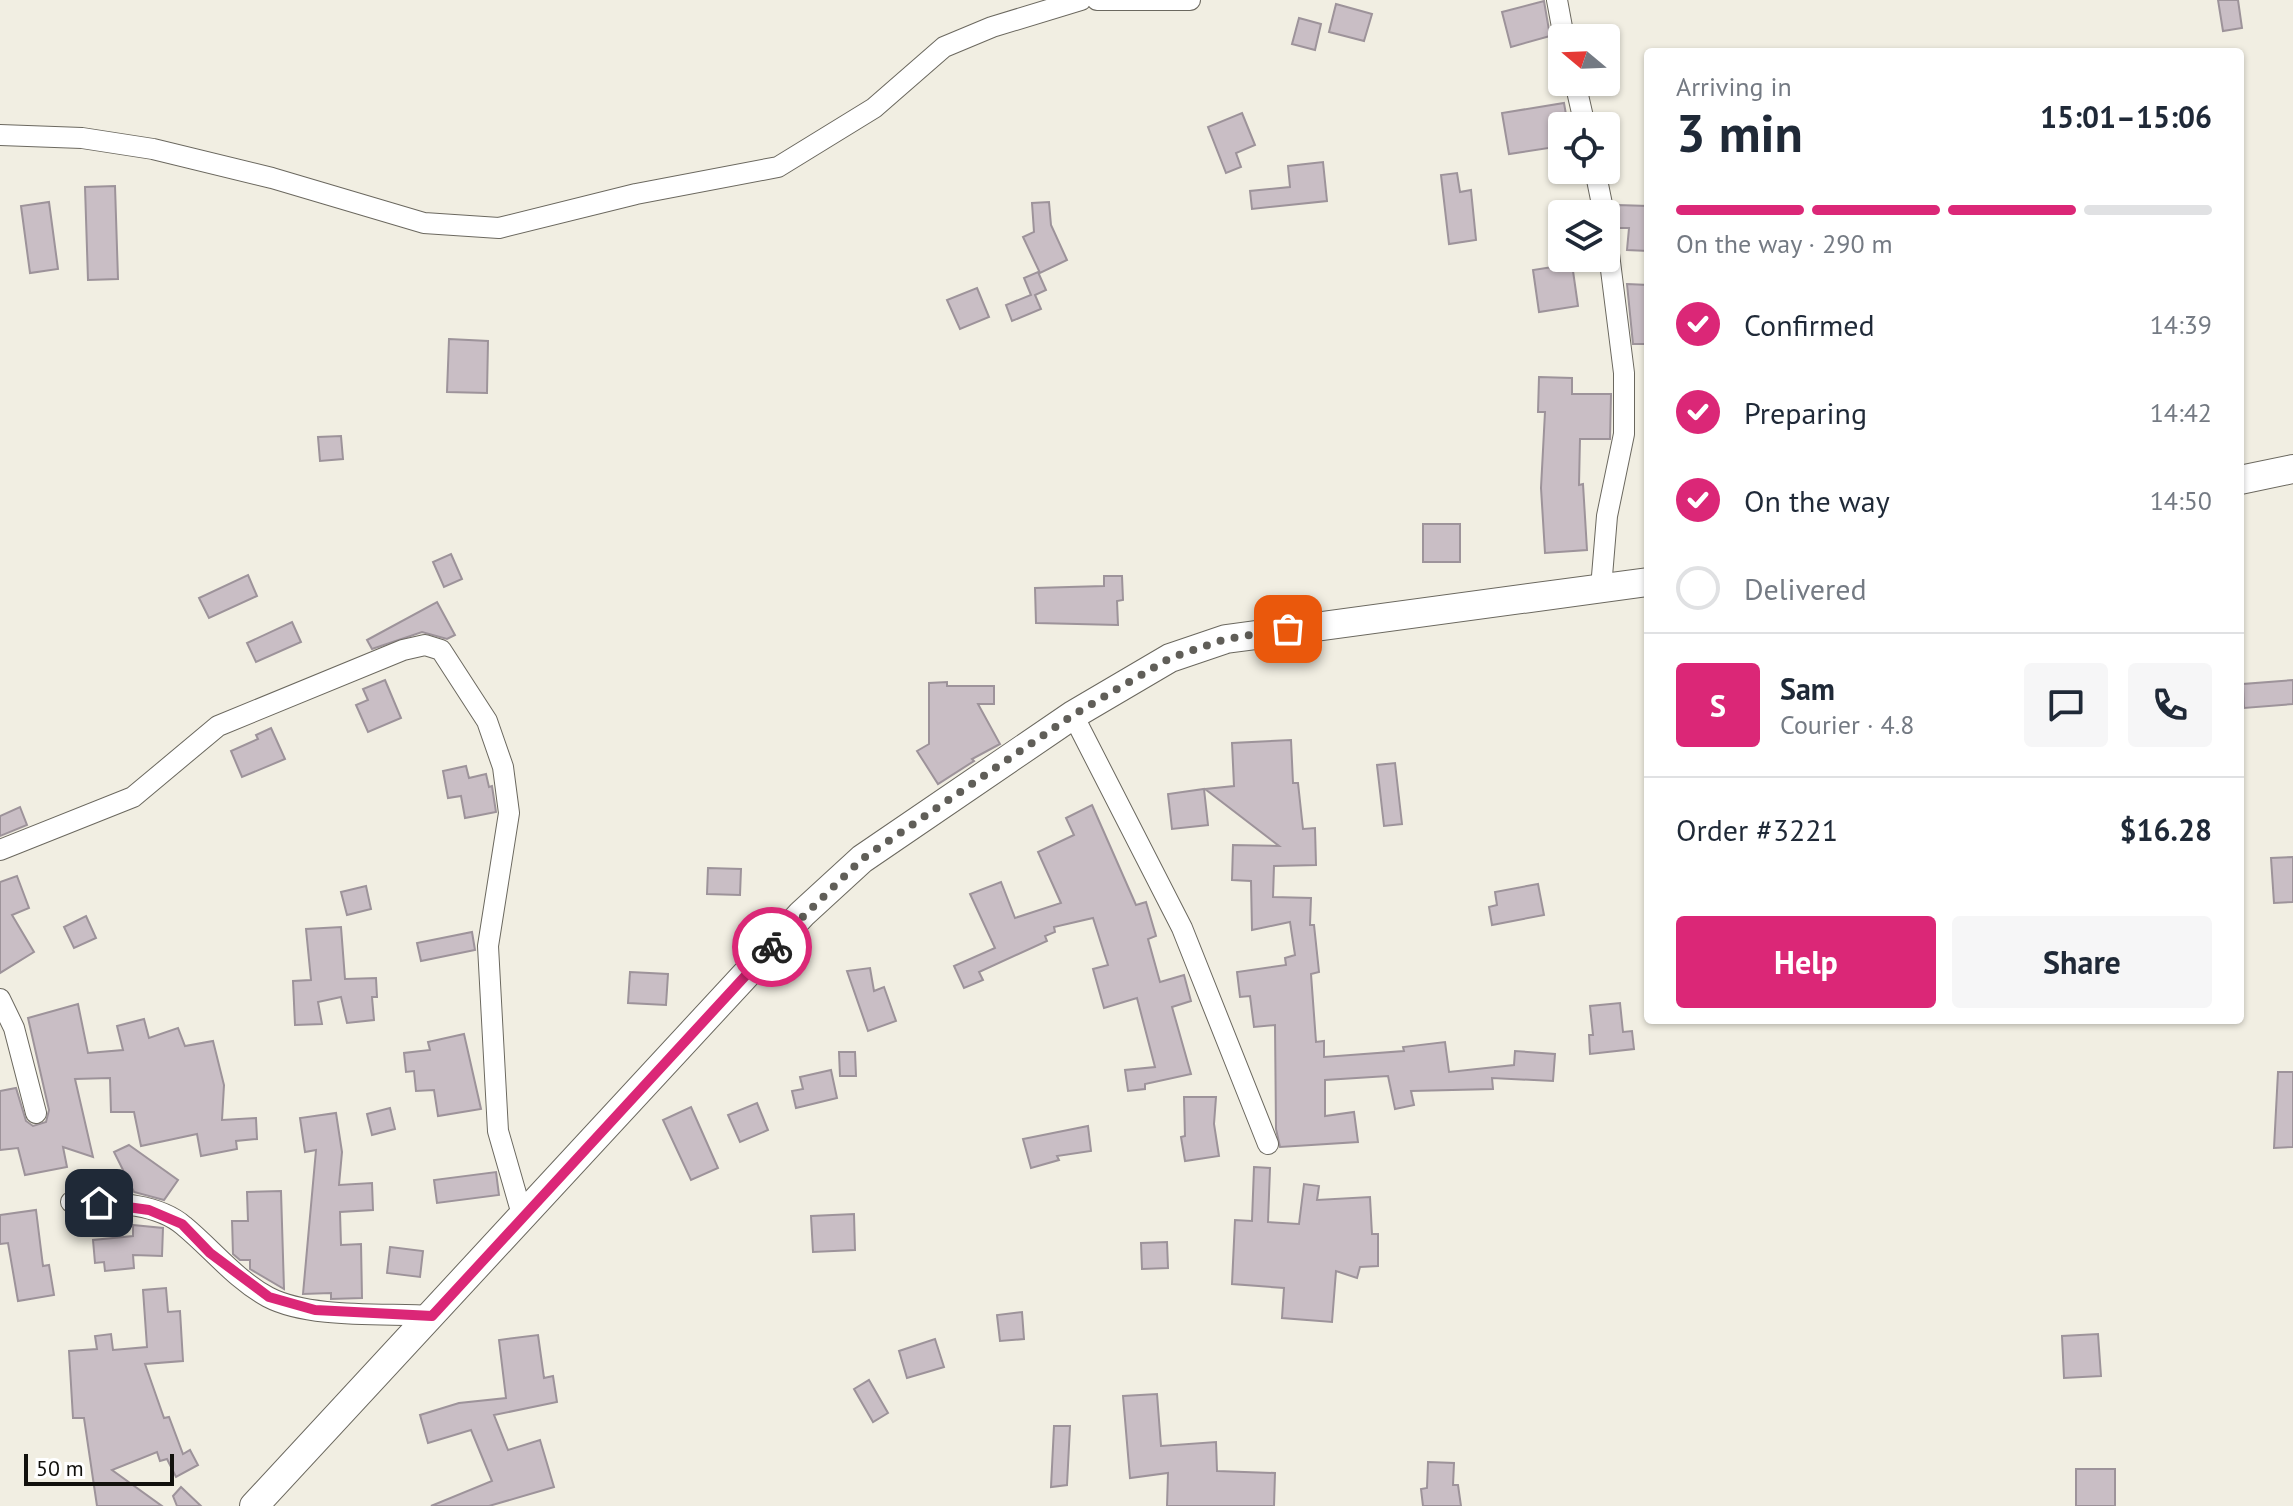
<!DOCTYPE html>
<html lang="en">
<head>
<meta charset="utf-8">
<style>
  body { margin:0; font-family:"PT Sans",sans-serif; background:#f6f6f7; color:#1f2937; height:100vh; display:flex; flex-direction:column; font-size:30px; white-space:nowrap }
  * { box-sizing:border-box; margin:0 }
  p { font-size:26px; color:#747a83 }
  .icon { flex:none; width:44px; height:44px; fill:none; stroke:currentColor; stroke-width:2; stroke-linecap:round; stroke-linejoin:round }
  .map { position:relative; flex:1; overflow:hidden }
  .panel { position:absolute; left:1644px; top:48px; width:600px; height:976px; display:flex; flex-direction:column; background:#fff; border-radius:8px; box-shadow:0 2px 6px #0004 }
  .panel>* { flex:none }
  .needle { width:52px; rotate:289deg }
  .controls { position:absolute; left:1548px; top:24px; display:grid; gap:16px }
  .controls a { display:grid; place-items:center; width:72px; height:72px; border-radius:8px; background:#fff; box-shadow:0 2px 6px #0004; font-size:40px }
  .scale { position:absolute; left:24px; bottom:20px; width:150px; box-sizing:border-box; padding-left:8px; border:4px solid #12110d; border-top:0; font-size:22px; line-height:28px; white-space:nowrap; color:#12110d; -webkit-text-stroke:6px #fff; paint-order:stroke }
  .pin { position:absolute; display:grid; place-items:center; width:68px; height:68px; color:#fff; margin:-34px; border-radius:16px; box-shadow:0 4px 12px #0006 }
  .courier { position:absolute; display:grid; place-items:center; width:80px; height:80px; margin:-40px; border:6px solid #db2777; border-radius:50%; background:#fff; color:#222; box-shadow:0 2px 10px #0007 }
  .summary em { font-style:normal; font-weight:600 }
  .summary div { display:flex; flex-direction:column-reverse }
  .summary { display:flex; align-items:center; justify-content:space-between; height:136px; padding:0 32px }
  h1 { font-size:52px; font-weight:600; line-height:60px }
  .bar { display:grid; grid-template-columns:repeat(4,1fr); gap:12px 8px; align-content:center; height:96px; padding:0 32px }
  .bar i { height:10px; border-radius:6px; background:#e0e1e3 }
  .bar .current { background:#db2777 }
  .bar p { grid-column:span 4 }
  .line { display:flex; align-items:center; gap:20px; padding:0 32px; border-top:2px solid #e0e1e3 }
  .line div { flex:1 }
  .round { display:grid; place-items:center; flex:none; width:84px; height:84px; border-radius:8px; background:#f6f6f7 }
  ol { padding:0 32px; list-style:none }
  li { display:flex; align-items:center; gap:24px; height:88px }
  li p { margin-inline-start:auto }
  li .icon { padding:8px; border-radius:50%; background:#db2777; color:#fff; stroke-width:4 }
  li:last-child { color:#747a83 }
  li i { width:44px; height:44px; border:4px solid #e0e1e3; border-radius:50% }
  .button { display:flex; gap:16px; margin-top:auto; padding:16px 32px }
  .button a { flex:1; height:92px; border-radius:8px; background:#db2777; color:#fff; font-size:32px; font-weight:600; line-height:92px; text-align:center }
  .button a+a { background:#f6f6f7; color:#1f2937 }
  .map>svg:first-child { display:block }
  .building { fill:#c9bec5; stroke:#9d939a; stroke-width:2 }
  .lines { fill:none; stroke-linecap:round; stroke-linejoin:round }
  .street-casing { stroke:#6b685f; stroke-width:22 }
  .secondary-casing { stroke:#6b685f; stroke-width:30 }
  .street { stroke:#fff; stroke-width:20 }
  .secondary { stroke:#fff; stroke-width:28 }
  .done { stroke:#605e58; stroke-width:8; stroke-dasharray:0 14.4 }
  .route { stroke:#db2777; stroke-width:10 }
</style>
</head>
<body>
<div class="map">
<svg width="2293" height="1506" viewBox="0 0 2293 1506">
  <rect width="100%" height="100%" fill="#f1eee2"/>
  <!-- building -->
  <g class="building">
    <path d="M2218,0h20l4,28 -19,3z"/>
    <path d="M1544,1l6,35 -39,11 -9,-35z"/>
    <path d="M1336,4l36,10 -8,27 -35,-9z"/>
    <path d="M1299,18l22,6 -6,26 -23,-6z"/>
    <path d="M1564,103l4,23h-6v20l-53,8 -7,-41z"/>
    <path d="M1242,113l13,32 -19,8 5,14 -15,6 -18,-46z"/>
    <path d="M1323,162l4,39 -75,8 -2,-18 40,-4 -2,-21z"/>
    <path d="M1457,173l3,19 11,-2 5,50 -27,4 -8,-69z"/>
    <path d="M115,186l3,93 -30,1 -3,-93z"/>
    <path d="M49,202l9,67 -28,4 -9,-67z"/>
    <path d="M1049,202l2,23 16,35 -27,13 -17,-36 11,-5 -2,-29z"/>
    <path d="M1617,205l31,1v45l-21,-1 2,-22h-10z"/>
    <path d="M1572,264l6,42 -39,6 -6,-42z"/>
    <path d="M1038,272l8,18 -11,5 6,14 -29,12 -6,-16 25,-10 -7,-17z"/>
    <path d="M1627,284l21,1v59h-15z"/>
    <path d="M977,288l12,29 -29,12 -13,-29z"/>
    <path d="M449,339l39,2 -1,52 -40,-1z"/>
    <path d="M1539,377l33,1v16h39l-1,45h-30l-1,46 4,-1 4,66 -42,3 -4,-65 4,-76h-7z"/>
    <path d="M341,436l2,23 -23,2 -2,-24z"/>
    <rect x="1423" y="524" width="37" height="38"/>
    <path d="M451,554l11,25 -18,8 -11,-25z"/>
    <path d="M248,575l9,21 -48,22 -10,-20z"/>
    <path d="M1104,576h18l1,24 -6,1 1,24 -82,-2 -1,-35 69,-2z"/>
    <path d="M437,602l18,33 -8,4 -25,-7 -50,17 -5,-9z"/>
    <path d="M292,622l9,20 -45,20 -9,-19z"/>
    <path d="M385,680l16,38 -33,14 -12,-27 12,-5 -5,-11z"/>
    <path d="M2293,680v24l-49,4 -1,-24z"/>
    <path d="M947,682v4h47v18h-16l22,40 -28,15 2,2 -36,23 -21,-33 12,-7v-61z"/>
    <path d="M271,728l14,31 -43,18 -11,-26 27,-12 -2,-4z"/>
    <path d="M1291,740l2,43h5l5,46 12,-1 1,37 -42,1 -1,31 38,1 -1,27h4l5,47 -8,2 5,68 8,-1v16l80,-6 -1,-4 42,-5 4,30 65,-7 1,-14 40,3 -2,27 -61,-3 1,11 -82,2 3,14 -19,4 -7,-33 -63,4v36l29,-4 4,30 -78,5 -4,-18 -1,-104 -21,2 -4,-31 -10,1 -3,-25 49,-7 -1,-7 10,-3 -5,-33 -38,8 -1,-49 -19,-1 1,-35 46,1 -74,-57 29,-3 -2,-43z"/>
    <path d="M1395,763l7,61 -18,2 -7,-61z"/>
    <path d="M466,766l3,12 17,-4 3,13 3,-1 4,26 -31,6 -4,-22 -13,2 -5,-27z"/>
    <path d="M1204,789l4,36 -36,4 -4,-35z"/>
    <path d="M1092,805l44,100 10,-3 10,34 -8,3 12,43 24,-7 7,26 -19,6 19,67 -46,10v5l-17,2 -3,-21 30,-3 -18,-69 -33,10 -11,-39 15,-4 -15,-47 -39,9 1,5 -10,4 2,5 -68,31 4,8 -19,8 -10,-22 41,-18 -25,-54 31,-12 14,36 46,-15 -23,-51 36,-17 -8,-17z"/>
    <path d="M20,807l7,18 -27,11v-20z"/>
    <path d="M2293,857v45l-19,1 -3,-45z"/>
    <path d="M708,868l33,1 -1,26 -33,-1z"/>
    <path d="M17,876l12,32 -17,7 22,37 -34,21v-91z"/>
    <path d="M1538,884l6,31 -52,10 -3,-18 8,-2 -2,-13z"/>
    <path d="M366,886l5,23 -24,6 -6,-23z"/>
    <path d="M86,916l10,22 -22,10 -10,-21z"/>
    <path d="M341,927l4,52 31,-1 1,19h-5l2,23 -27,3 -6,-26 -23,5 4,22 -27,1 -2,-44 18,-1 -5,-51z"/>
    <path d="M472,932l3,18 -54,11 -4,-18z"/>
    <path d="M870,968l4,23 10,-4 12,34 -28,10 -21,-60z"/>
    <path d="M630,972l38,2 -2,31 -38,-2z"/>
    <path d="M1620,1003l3,29 9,-1 2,18 -44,5 -1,-19h4l-3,-29z"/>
    <path d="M78,1004l10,49 35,-3 -6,-24 27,-7 5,19 29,-10 7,18 28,-5 11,44 -2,35 34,-2 1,21 -21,2 1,8 -36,7 -4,-22 -56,12 -7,-34h-23l-1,-34 -35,1 18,78 -30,-10 4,20 -42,8 -7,-27 -18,2v-59l16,-3 10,33 7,5 13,-4 3,-12 -21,-92z"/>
    <path d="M464,1034l17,75 -43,7 -4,-26 -18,1 -2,-20 -8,1 -2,-19 26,-3 -2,-8z"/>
    <path d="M839,1052h16l1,24h-16z"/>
    <path d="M831,1070l6,28 -41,10 -4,-17 11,-2 -3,-12z"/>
    <path d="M2278,1072h15v75l-19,1z"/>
    <path d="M1184,1097h32l-2,27 5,32 -34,5 -4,-24 4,-1z"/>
    <path d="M757,1103l11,27 -28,12 -12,-27z"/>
    <path d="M691,1107l27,61 -27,12 -28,-60z"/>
    <path d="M390,1108l5,21 -23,6 -5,-21z"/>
    <path d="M336,1113l6,39 -3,33 33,-2 1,27 -33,2 1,33 20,-1 1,54 -31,1v-6l-28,1 13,-144 -11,2 -5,-34z"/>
    <path d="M1088,1126l3,25 -34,5 2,4 -28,8 -8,-29z"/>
    <path d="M129,1145l49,35 -14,20 -30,-8 -20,-40z"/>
    <path d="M1254,1167l16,1 -2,54 31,2 5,-40 15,2 -2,14 53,-3 2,37h6v32l-18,1 -3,11 -21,-7 -4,51 -50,-4 2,-30 -52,-4 3,-64 17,1z"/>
    <path d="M496,1172l3,23 -62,8 -3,-23z"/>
    <path d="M281,1191l3,98 -34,-20v-9h-10l-7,-6 -1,-33h16l-1,-29z"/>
    <path d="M36,1210l7,56 6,-1 5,30 -36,6 -10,-58 -8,1v-29z"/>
    <path d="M854,1214l1,36 -42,2 -2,-36z"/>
    <path d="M133,1225l30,3 -1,28 -29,-1 1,13 -29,3 -1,-9 -9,1 -2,-23 40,-4z"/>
    <path d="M1167,1242l1,26 -26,1 -1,-26z"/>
    <path d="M390,1247l33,4 -3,26 -33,-4z"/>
    <path d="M166,1288l2,24 12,-1 3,50 -38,3 19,54 5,-1 14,37 7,-4 8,15 -22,12 -9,-18 -7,2 -3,-9 -45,18 50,36h-65l-13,-88h-11l-4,-67 28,-2 -2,-13 16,-2 2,16 34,-3 -4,-57z"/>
    <path d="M1022,1312l2,27 -24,2 -3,-26z"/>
    <path d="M2098,1334l3,42 -37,2 -2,-42z"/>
    <path d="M538,1335l6,43 9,-2 4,26 -63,13 14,35 32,-10 14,47 -65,19h-58l61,-25 -21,-51 -43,13 -8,-28 39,-12 47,-5 -7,-58z"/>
    <path d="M935,1339l9,28 -37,11 -8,-27z"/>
    <path d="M869,1380l19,33 -15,9 -19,-33z"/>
    <path d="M1157,1394l4,52 55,-4 1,29 58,2 -1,33h-107l1,-33 -38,5 -7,-82z"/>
    <path d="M1054,1426h16l-3,59 -16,2z"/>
    <path d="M1428,1462l26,1 -1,22h5l3,21h-38l-2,-17 6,-1z"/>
    <rect x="2076" y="1469" width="39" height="37"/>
    <path d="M181,1487l20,19h-24l-4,-10z"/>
  </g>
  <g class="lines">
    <!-- street casing -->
    <g class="street-casing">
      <g id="street">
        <path d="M1097,0h93"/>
        <path d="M1557,0l7,38"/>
        <path d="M1575,82l10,44"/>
        <path d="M0,135l82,3 71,11 119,29 152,45 75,5 137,-34 142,-27 96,-59 70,-61 48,-20 89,-27"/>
        <path d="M1595,170l9,44"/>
        <path d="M1601,588l6,-72 17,-82v-61l-18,-143"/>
        <path d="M1073,715l109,213 86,216"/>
        <path d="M0,850l133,-53 85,-71 185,-76 22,-5 16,5 46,71 16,46 6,46 -21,133 10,185 25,87"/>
        <path d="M0,999l14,29 22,85"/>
        <path d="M71,1202c36,1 84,-1 113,24 28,23 51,53 84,71 42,22 117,16 164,19"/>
      </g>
    </g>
    <!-- secondary casing -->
    <g class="secondary-casing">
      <g id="secondary">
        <path d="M2240,480l53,-11"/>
        <path d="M254,1506l548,-592 60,-55 211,-144 97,-57 56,-19 422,-57"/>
      </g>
    </g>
    <!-- street -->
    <use href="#street" class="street"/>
    <!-- secondary -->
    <use href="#secondary" class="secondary"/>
  </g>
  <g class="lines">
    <!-- done -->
    <path class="done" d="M772,947l90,-88 211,-144 97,-57 56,-19 62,-10"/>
    <!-- route -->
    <path class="route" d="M99,1203l50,7 33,14 28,29 59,44 46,13 117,6 340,-369"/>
  </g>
</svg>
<div class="controls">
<a><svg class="needle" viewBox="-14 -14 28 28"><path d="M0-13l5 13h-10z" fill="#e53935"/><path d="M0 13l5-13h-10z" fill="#747a83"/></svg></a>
<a><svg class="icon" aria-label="locate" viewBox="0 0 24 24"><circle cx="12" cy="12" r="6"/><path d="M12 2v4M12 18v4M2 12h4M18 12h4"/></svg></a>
<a><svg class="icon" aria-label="layers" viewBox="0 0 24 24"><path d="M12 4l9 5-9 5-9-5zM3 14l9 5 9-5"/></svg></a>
</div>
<div class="scale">50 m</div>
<div class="pin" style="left:1288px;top:629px;background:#ea580c"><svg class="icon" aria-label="bag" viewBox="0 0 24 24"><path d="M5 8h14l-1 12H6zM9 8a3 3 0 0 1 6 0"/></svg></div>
<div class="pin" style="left:99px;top:1203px;background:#1f2937"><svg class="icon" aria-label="home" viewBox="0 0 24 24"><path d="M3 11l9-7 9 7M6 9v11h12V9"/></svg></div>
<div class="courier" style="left:772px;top:947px"><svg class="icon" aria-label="bike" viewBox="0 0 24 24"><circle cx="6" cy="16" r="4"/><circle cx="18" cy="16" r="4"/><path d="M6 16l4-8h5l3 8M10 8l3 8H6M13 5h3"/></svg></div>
<section class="panel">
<div class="summary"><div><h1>3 min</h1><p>Arriving in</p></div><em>15:01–15:06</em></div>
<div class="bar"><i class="current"></i><i class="current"></i><i class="current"></i><i></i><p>On the way · 290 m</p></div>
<ol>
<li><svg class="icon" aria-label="check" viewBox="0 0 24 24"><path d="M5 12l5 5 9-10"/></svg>Confirmed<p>14:39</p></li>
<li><svg class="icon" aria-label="check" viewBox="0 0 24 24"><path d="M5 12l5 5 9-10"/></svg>Preparing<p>14:42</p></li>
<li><svg class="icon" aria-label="check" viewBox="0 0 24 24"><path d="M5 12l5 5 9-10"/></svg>On the way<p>14:50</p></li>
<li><i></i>Delivered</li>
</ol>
<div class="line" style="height:144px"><b class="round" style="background:#db2777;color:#fff">S</b><div><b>Sam</b><p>Courier · 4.8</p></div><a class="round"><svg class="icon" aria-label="chat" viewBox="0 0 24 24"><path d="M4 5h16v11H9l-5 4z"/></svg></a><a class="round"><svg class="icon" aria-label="phone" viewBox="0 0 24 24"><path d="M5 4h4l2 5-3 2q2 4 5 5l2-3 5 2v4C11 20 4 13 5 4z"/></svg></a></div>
<div class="line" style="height:104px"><div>Order #3221</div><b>$16.28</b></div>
<div class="button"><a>Help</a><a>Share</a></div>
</section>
</div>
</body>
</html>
